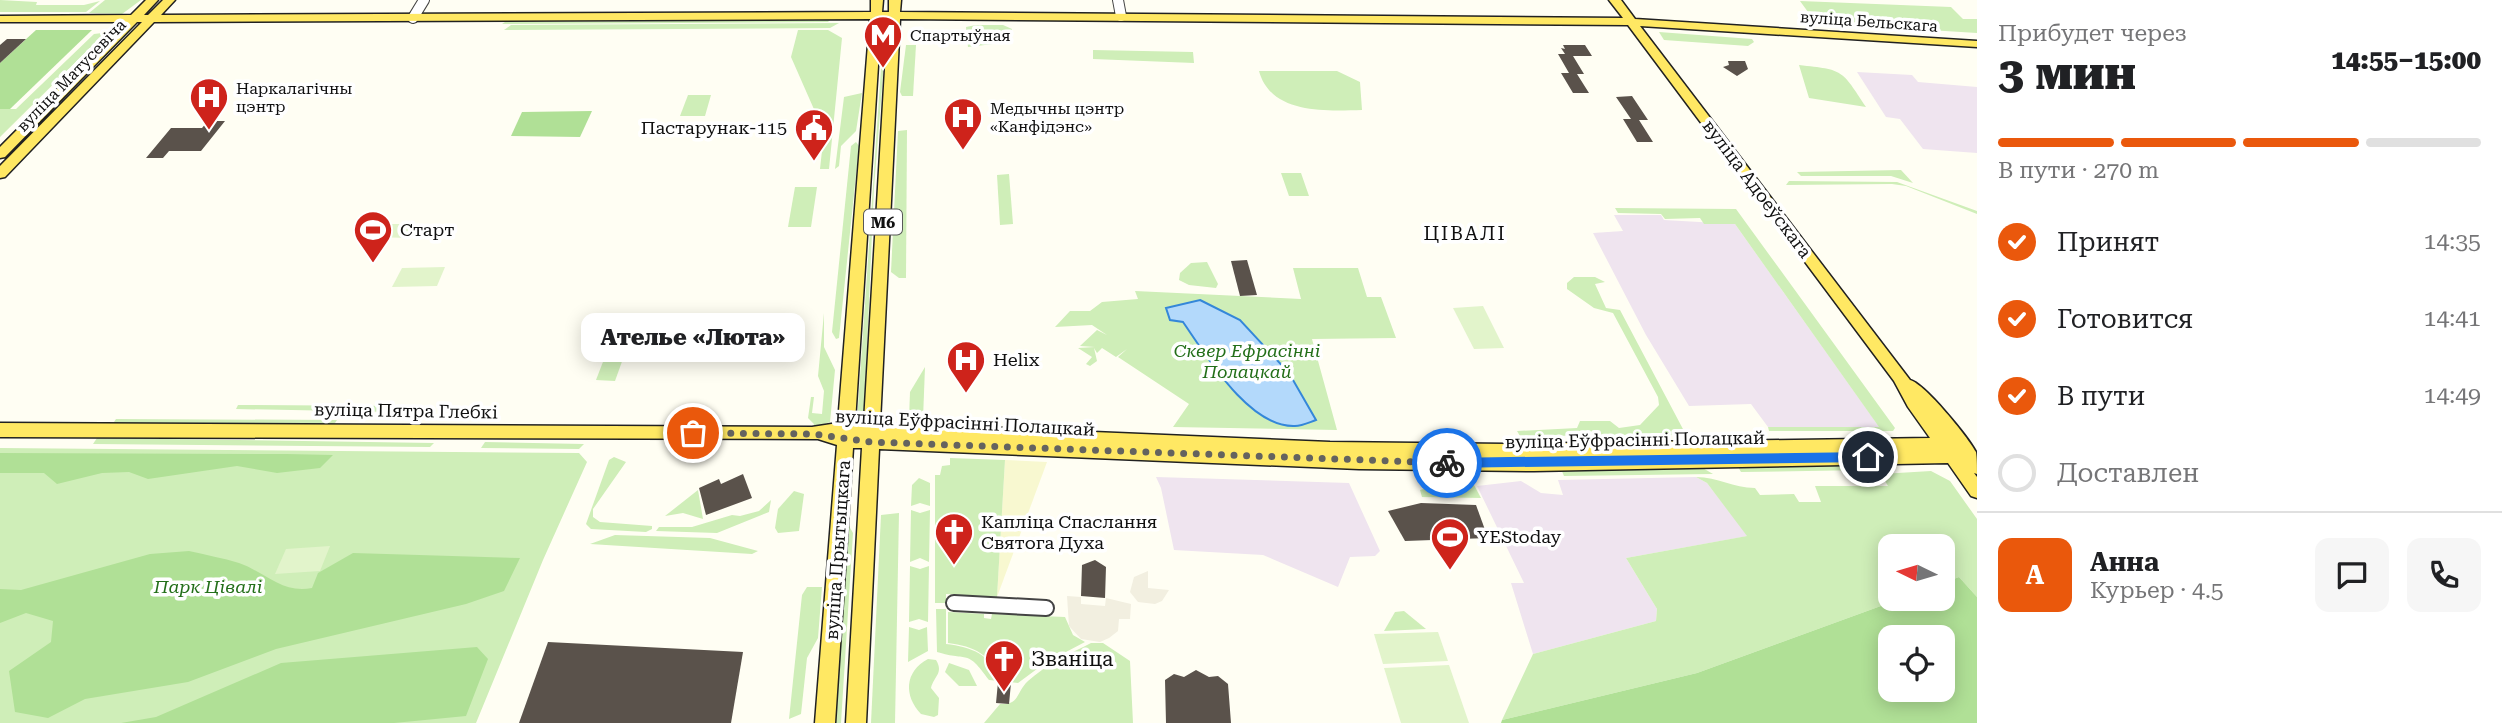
<!DOCTYPE html>
<html lang="ru">
<head>
<meta charset="utf-8">
<style>
  body { margin:0; font-family:"Roboto Serif",serif; background:#f6f6f6; color:#202124; height:100vh; display:flex; flex-direction:column; font-size:26px; white-space:nowrap }
  * { box-sizing:border-box; margin:0 }
  p { font-size:23px; color:#757577 }
  .icon { flex:none; width:38px; height:38px; fill:none; stroke:currentColor; stroke-width:2; stroke-linecap:round; stroke-linejoin:round }
  .map { position:relative; flex:1; overflow:hidden }
  .side { display:flex; flex-direction:column; background:#fff; width:525px }
  .side>* { flex:none }
  .needle { width:46px; rotate:275deg }
  .buttons { position:absolute; left:1878px; top:534px; display:grid; gap:14px }
  .buttons a { display:grid; place-items:center; width:77px; height:77px; border-radius:14px; background:#fff; box-shadow:0 4px 18px #0003; font-size:35px }
  .pin { position:absolute; display:grid; place-items:center; width:60px; height:60px; color:#fff; margin:-30px; border:4px solid #fff; border-radius:50%; box-shadow:0 2px 7px #0007 }
  .courier { position:absolute; display:grid; place-items:center; width:70px; height:70px; margin:-35px; border:5px solid #1a73e8; border-radius:50%; background:#fff; color:#222; box-shadow:0 2px 9px #0007 }
  .bubble { position:absolute; height:49px; border-radius:14px; background:#fff; box-shadow:0 4px 18px #0003; font-size:23px; font-weight:800; line-height:49px; text-align:center }
  .head em { font-style:normal; font-weight:800 }
  .head div { display:flex; flex-direction:column-reverse }
  .head { display:flex; align-items:center; justify-content:space-between; height:119px; padding:0 21px }
  h1 { font-size:46px; font-weight:800; line-height:52px }
  .bar { display:grid; grid-template-columns:repeat(4,1fr); gap:10px 7px; align-content:center; height:84px; padding:0 21px }
  .bar i { height:9px; border-radius:5px; background:#e0e0e0 }
  .bar .active { background:#ea580c }
  .bar p { grid-column:span 4 }
  .line { display:flex; align-items:center; gap:18px; padding:0 21px; border-top:2px solid #e0e0e0 }
  .line div { flex:1 }
  .round { display:grid; place-items:center; flex:none; width:74px; height:74px; border-radius:14px; background:#f6f6f6 }
  ol { padding:0 21px; list-style:none }
  li { display:flex; align-items:center; gap:21px; height:77px }
  li p { margin-inline-start:auto }
  li .icon { padding:7px; border-radius:50%; background:#ea580c; color:#fff; stroke-width:4 }
  li:last-child { color:#757577 }
  li i { width:38px; height:38px; border:4px solid #e0e0e0; border-radius:50% }
  main { display:flex; flex:1; min-height:0 }
  .map>svg:first-child { display:block }
  .industrial { fill:#efe4ef }
  .farmland { fill:#f8f8d0 }
  .green { fill:#cfeeb8 }
  .forest { fill:#b0e096; fill-rule:evenodd }
  .pitch { fill:#e2f4cb }
  .plaza { fill:#f2efe0 }
  .water { fill:#b3d9fb; stroke:#3487d9; stroke-width:2 }
  .building { fill:#5a524b }
  .lines { fill:none; stroke-linecap:round; stroke-linejoin:round }
  .minor-far1-casing { stroke:#434343; stroke-width:12 }
  .minor-casing { stroke:#434343; stroke-width:18 }
  .major-casing { stroke:#212121; stroke-width:3 }
  .minor-far1 { stroke:#fff; stroke-width:10 }
  .minor { stroke:#fff; stroke-width:14 }
  .major { fill:#ffe863; fill-rule:evenodd }
  .route { fill:#1a73e8 }
  .done { stroke:#64635f; stroke-width:7; stroke-dasharray:0 12.6 }
  .labels { text-anchor:middle; stroke-width:7; stroke-linejoin:round; paint-order:stroke }
  .far-street-label { font-size:16px; fill:#101010; stroke:#fff }
  .far-poi-label { font-size:16px; fill:#101010; stroke:#fff; text-anchor:start }
  .shield { fill:#fff; stroke:#585858; stroke-width:2 }
  .shield-label { font-size:16px; font-weight:bold; fill:#101010 }
  .poi-label { font-size:18px; fill:#101010; stroke:#fff; text-anchor:start }
  .street-label { font-size:18px; fill:#101010; stroke:#fff }
  .park-label { font-size:18px; font-style:italic; fill:#236f19; stroke:#fff }
  .neighbourhood-label { font-size:19px; letter-spacing:2px; fill:#101010; stroke:#fff }
  .near-poi-label { font-size:21px; fill:#101010; stroke:#fff; text-anchor:start }
</style>
</head>
<body>
<main>
<div class="map">
<svg width="1977" height="723" viewBox="0 0 1977 723">
  <rect width="100%" height="100%" fill="#fffef3"/>
  <!-- industrial -->
  <g class="industrial">
    <path d="M1857,72l55,3 6,7 59,5v66l-54,-4 -23,-30 -14,-2z"/>
    <path d="M1614,215h47l3,5 71,4 145,204 -104,1 -8,-2 -17,-23 -62,2 -43,-71 -53,-102 30,-2z"/>
    <path d="M1156,477l193,6 31,68 -5,5 -25,1 -12,30 -75,-32 -89,-5 -13,-62z"/>
    <path d="M1696,477l11,6 41,53 -122,22 31,51 -1,12 -123,33 -22,-71h13l-47,-97 44,-5 20,12 22,2 -5,-15z"/>
  </g>
  <!-- farmland -->
  <path class="farmland" d="M1005,460l42,2 -50,135z"/>
  <!-- green -->
  <g class="green">
    <path d="M0,0l37,2 -1,3h48l16,-4 -14,11h-86z"/>
    <path d="M105,0h36l-19,14 -33,-1z"/>
    <path d="M1800,1l151,6 12,12h14v14l-161,-10z"/>
    <path d="M830,20l-2,2 -326,2 3,-2z"/>
    <path d="M839,23l-9,5 -326,2 7,-5z"/>
    <path d="M884,24l3,1 -13,163 -10,229 -7,4z"/>
    <path d="M976,25h27l9,4 -2,13 -42,5 -2,-20z"/>
    <path d="M798,30h30l14,8 -13,131h-9l4,-37 -33,-75z"/>
    <path d="M1659,32l93,7 2,3 -6,4 -84,-6z"/>
    <path d="M102,33l1,2 -103,102v-28h16l78,-75z"/>
    <path d="M906,45h10l-3,51h-11l-2,-4z"/>
    <path d="M1093,50l100,2 1,11 -101,-4z"/>
    <path d="M1799,65c45,5 42,4 67,42l-57,-9z"/>
    <path d="M1259,71h78l23,11 2,28c-35,1 -91,5 -103,-39z"/>
    <path d="M862,93l-6,38 -15,15 -2,20 -4,3 9,-72z"/>
    <path d="M688,95h23l-6,21h-25z"/>
    <path d="M907,130l-1,148h-7l-8,-6 7,-141z"/>
    <path d="M856,142l3,4 -20,192 -3,1 -4,-7 19,-186z"/>
    <path d="M1901,170l12,13 -22,-7h-90l-4,-4z"/>
    <path d="M1301,173l8,23h-20l-8,-23z"/>
    <path d="M1009,174l4,50 -13,1 -3,-50z"/>
    <path d="M1789,181l108,1 80,29v3l-71,-28 -14,-2 -106,1z"/>
    <path d="M795,187h22l-6,40h-23z"/>
    <path d="M1615,208l121,1 159,219 -2,3h-172h48l-1,-4h111l-144,-203h-31l-4,-6 -35,1 -4,-5 -43,-1z"/>
    <path d="M1207,262l11,22 -2,4 -27,-3 -10,-5 1,-7 11,-10z"/>
    <path d="M1293,268h65l9,29h14l15,41 -84,1 25,91 -164,-3 16,-23 -71,-47 9,-8 -11,8 -14,-9 -5,5 -3,-5 3,13 -7,5 -4,-2 6,-7 -14,-9 17,-1 -15,-1 17,-16 10,5 -15,-10 -37,2 15,-16h20l12,-9 36,-3 -3,-8 166,8z"/>
    <path d="M1574,277h21l10,5 -10,2 11,24 14,2 64,121 -2,4 -162,1 -3,-5 60,-3 3,-7h30l9,7 21,-3 19,-20 -1,-8 -45,-84 -19,-5 -27,-19v-6z"/>
    <path d="M824,313v34l11,23 -5,52 -17,6 1,-4 -6,-6 3,-21h3l-2,16 10,1 2,-23 -6,-15z"/>
    <path d="M611,341l18,1 -14,39 -19,-1z"/>
    <path d="M925,367l-2,52h-14l1,-27z"/>
    <path d="M238,405l163,1 1,2 -10,4 -156,-3z"/>
    <path d="M116,419l221,1 -4,6 -221,-1z"/>
    <path d="M97,438l337,5 -4,4 -337,-3z"/>
    <path d="M485,442l99,2 -5,5 -98,-1z"/>
    <path d="M0,448l579,5 8,9 -44,98 -67,163h-476z"/>
    <path d="M614,457l12,5 -33,47v8l7,5 52,4v3l-6,3 -55,-3 -5,-5 23,-64z"/>
    <path d="M950,458l55,2 -8,137 -51,-3v9h-11v-128h5l2,-9 8,-1z"/>
    <path d="M1857,464l9,6 -125,2 -3,-5z"/>
    <path d="M1701,467l12,7 -149,2 -3,-7z"/>
    <path d="M1931,471l19,10 27,38v78l-18,-20 -16,6 -1,-37h-52v52l10,1 -203,74 -195,47 31,-66 123,-33 1,-12 -31,-51 121,-22 -40,-53 -11,-6c22,0 37,11 59,11l5,7 34,-1 5,8h22l-6,-16h73l-7,-12z"/>
    <path d="M919,478l11,5v23l-10,-3 -9,3 1,-21z"/>
    <path d="M1442,484l32,1 7,13 -59,-1 -2,-7z"/>
    <path d="M698,490l5,29 -20,-6 -18,3z"/>
    <path d="M794,491l10,3 -5,37 -21,2 -3,-5 3,-19z"/>
    <path d="M771,500l-2,12 -52,21 -61,-2 3,-4h33l40,-12 8,1 19,-5z"/>
    <path d="M911,510l9,3 10,-3 -1,52 -9,-4 -10,4z"/>
    <path d="M899,513l-4,210h-24l10,-208z"/>
    <path d="M849,526l4,7 -12,190h-6z"/>
    <path d="M615,535l95,3 48,13 -6,3 -162,-10z"/>
    <path d="M910,566l10,3 9,-3 -1,56 -9,-3 -10,3z"/>
    <path d="M807,587h15l-4,51 -11,20 -6,56 -12,5 13,-124z"/>
    <path d="M936,609h10v35c25,3 46,10 53,37l-10,-1c-23,-32 -20,-18 -52,-28z"/>
    <path d="M1404,611l22,18 -42,2 11,-19z"/>
    <path d="M948,612l36,2v4l7,1 1,-5 73,3 8,18 12,7 -40,21 -27,20 -17,-2c-9,-26 -27,-35 -53,-38z"/>
    <path d="M909,627l10,3 8,-3 1,24 -20,11z"/>
    <path d="M1091,643h12l27,18 3,62h-149l16,-19c20,1 16,-12 28,-23 18,-16 41,-27 63,-38z"/>
    <path d="M928,659l8,1c8,13 -2,16 -5,28l8,10 -1,17 -4,2 -13,-3c-17,-18 -17,-42 7,-55z"/>
    <path d="M949,663l20,7 8,16h-18l-14,-14z"/>
  </g>
  <!-- forest -->
  <g class="forest">
    <path d="M36,30h56l-82,79h-10v-46z"/>
    <path d="M592,111l-12,26 -69,-1 11,-24z"/>
    <path d="M0,453l287,1 46,1 -13,13 -43,5 -40,-7 -89,13 -19,-7 -27,1 -45,11 -13,-11h-44z"/>
    <path d="M189,551c17,4 34,7 50,12 26,9 43,31 73,25l6,-15 35,-20 167,5 -16,33 -38,13 -190,45 -88,33 -103,17 -37,19 -33,-6 -6,-41 42,-29 2,-21 -27,-8 -26,10v-34l21,1 129,-36z"/>
    <path d="M1959,577l18,20v126h-476l1,-3 195,-47 203,-74 42,-1 1,-15zM1890,637h52v53h-52z"/>
    <path d="M477,647l11,12 -22,57 -72,7h-273l35,-6 125,-54z"/>
  </g>
  <!-- pitch -->
  <g class="pitch">
    <path d="M382,224h34l-8,14 -34,-1z"/>
    <path d="M445,267l-8,19 -45,1 10,-19z"/>
    <path d="M1483,306l21,42 -30,1 -21,-41z"/>
    <path d="M330,546l-10,25 -45,3 11,-25z"/>
    <path d="M1438,632l10,29 -65,3 -9,-30z"/>
    <path d="M1449,665l20,58h-68l-17,-55z"/>
  </g>
  <!-- plaza -->
  <g class="plaza">
    <path d="M1148,571v17l21,2 -7,11 -7,3 -17,-2 -8,-10 4,-15z"/>
    <path d="M1067,596l14,1v7l24,2 1,-8 25,6 -1,15h-11l-1,12 -9,7 -9,4 -19,-3 -12,-13z"/>
  </g>
  <!-- water -->
  <path class="water" d="M1200,300l40,20 49,53 27,47c-6,2 -14,6 -21,6 -46,2 -89,-71 -112,-104l-13,-2 -4,-12z"/>
  <!-- building -->
  <g class="building">
    <path d="M7,39h19l-26,24v-18z"/>
    <path d="M1563,45h22l7,11h-19l11,18h-7l12,19h-16l-12,-20h8l-11,-19h7l-4,-6 4,1z"/>
    <path d="M1728,61h17l3,8 -11,7 -14,-9 6,-2z"/>
    <path d="M1632,96l16,24h-9l14,22h-16l-14,-23h8l-15,-22z"/>
    <path d="M208,121h17l-24,30h-32l-6,7h-17l25,-30h31z"/>
    <path d="M1247,260l10,35 -17,1 -9,-35z"/>
    <path d="M743,474l9,24 -46,17 -7,-27 20,-9 2,5z"/>
    <path d="M1421,503l55,2 12,33 -83,3 -17,-30z"/>
    <path d="M1095,560l11,7 -1,31 -24,-2 1,-31z"/>
    <path d="M548,642l195,10 -12,71h-212z"/>
    <path d="M1196,670l13,7 9,-1 10,8 3,39h-65l-1,-43 9,-6 10,3z"/>
    <path d="M998,682l13,1 -2,21 -13,-1z"/>
  </g>
  <g class="lines">
    <!-- minor-far1 casing -->
    <g class="minor-far1-casing">
      <g id="minor-far1">
        <path d="M1118,0l3,16"/>
        <path d="M413,18l11,-18"/>
      </g>
    </g>
    <!-- minor casing -->
    <g class="minor-casing">
      <path id="minor" d="M954,603l92,5"/>
    </g>
    <!-- major casing -->
    <g class="major-casing">
      <path id="major" d="M146,0h12l-14,15h4l15,-15h12l-14,15 710,-3v-12h12l-1,12h7v-12h12l-1,12 723,6 -14,-18h12l14,19 342,22v6l-337,-21 270,354c15,4 58,57 66,72 1,6 1,15 1,22l-3,-1 3,4v21l-6,-2 -23,-33 -414,8 -175,-2 -480,-20 -13,274h-20l16,-275h-9l-18,275h-20l22,-278 -19,-6 -818,-2v-14l812,4 26,-4 32,-404 -716,3 -149,155 -5,1v-12l142,-144h-5l-132,135 -5,1v-11l124,-125h-124v-6l131,-1zM881,19h7l-24,403h-9zM900,19l728,6 266,356 14,26 22,31 -424,6 -176,-2 -450,-19z"/>
    </g>
    <!-- minor-far1 -->
    <use href="#minor-far1" class="minor-far1"/>
    <!-- minor -->
    <use href="#minor" class="minor"/>
    <!-- major -->
    <use href="#major" class="major"/>
  </g>
  <!-- route -->
  <path class="route" d="M1868,452l6,5 -6,5 -421,6 -6,-5 6,-5z"/>
  <g class="lines">
    <!-- done -->
    <path class="done" d="M693,433l120,1 58,8 576,21"/>
  </g>
  <!-- icons -->
  <defs>
    <g id="metro-pin" transform="scale(2.0125)"><path d="M0 17L-7.5 6A9.5 9.5 0 1 1 7.5 6Z" fill="#ce231b" stroke="#fff"/><path d="M-5.5 5V-5H-3L0 0L3-5H5.5V5H3V-.5L0 4L-3-.5V5Z" fill="#fff"/></g>
    <g id="hospital-pin" transform="scale(2.0125)"><path d="M0 17L-7.5 6A9.5 9.5 0 1 1 7.5 6Z" fill="#ce231b" stroke="#fff"/><path d="M-5-5h3v3.5h4V-5h3V5h-3V1.5h-4V5h-3Z" fill="#fff"/></g>
    <g id="civic-pin" transform="scale(2.0125)"><path d="M0 17L-7.5 6A9.5 9.5 0 1 1 7.5 6Z" fill="#ce231b" stroke="#fff"/><path d="M-.6-6.5H3V-4.5H.6V-3L4-1V1h2V6H-6V1h2V-1L-.6-3ZM-1.2 2.5V6h2.4V2.5Z" fill="#fff"/></g>
    <g id="stadium-pin" transform="scale(2.0125)"><path d="M0 17L-7.5 6A9.5 9.5 0 1 1 7.5 6Z" fill="#ce231b" stroke="#fff"/><path d="M0-5a6.5 5 0 1 0 0 10a6.5 5 0 1 0 0-10ZM-3.5-1.8h7v3.6h-7Z" fill="#fff"/></g>
    <g id="church-pin" transform="scale(2.0125)"><path d="M0 17L-7.5 6A9.5 9.5 0 1 1 7.5 6Z" fill="#ce231b" stroke="#fff"/><path d="M-1.2-6h2.4v3.5h3.3v2.4h-3.3V6h-2.4V-.1h-3.3v-2.4h3.3Z" fill="#fff"/></g>
  </defs>
  <g fill-rule="evenodd">
    <use href="#metro-pin" x="883" y="35"/>
    <use href="#hospital-pin" x="209" y="97"/>
    <use href="#hospital-pin" x="963" y="117"/>
    <use href="#civic-pin" x="814" y="128"/>
    <use href="#stadium-pin" x="373" y="230"/>
    <use href="#hospital-pin" x="966" y="360"/>
    <use href="#church-pin" x="954" y="532"/>
    <use href="#stadium-pin" x="1450" y="537"/>
    <use href="#church-pin" x="1004" y="659"/>
  </g>
  <g class="labels">
    <!-- far-street labels -->
    <g class="far-street-label">
      <text transform="translate(1869 21) rotate(4)" y="6">вуліца Бельскага</text>
      <text transform="translate(71 75) rotate(-46)" y="6">вуліца Матусевіча</text>
    </g>
    <!-- far-poi labels -->
    <g class="far-poi-label">
      <text x="910" y="41">Спартыўная</text>
      <text x="236" y="94">Наркалагічны<tspan x="236" dy="18">цэнтр</tspan></text>
      <text x="990" y="114">Медычны цэнтр<tspan x="990" dy="18">«Канфідэнс»</tspan></text>
    </g>
    <!-- shield labels -->
    <rect class="shield" x="864" y="209.5" width="38" height="25" rx="5"/>
    <g class="shield-label">
      <text x="883" y="228">М6</text>
    </g>
    <!-- poi labels -->
    <g class="poi-label">
      <text x="787" y="134" text-anchor="end">Пастарунак-115</text>
      <text x="400" y="236">Старт</text>
      <text x="993" y="366">Helix</text>
      <text x="981" y="528">Капліца Спаслання<tspan x="981" dy="21">Святога Духа</tspan></text>
      <text x="1477" y="543">YEStoday</text>
    </g>
    <!-- street labels -->
    <g class="street-label">
      <text transform="translate(1757 189) rotate(53)" y="6">вуліца Адоеўскага</text>
      <text transform="translate(406 411) rotate(1)" y="6">вуліца Пятра Глебкі</text>
      <text transform="translate(965 423) rotate(3)" y="6">вуліца Еўфрасінні Полацкай</text>
      <text transform="translate(1635 440) rotate(-1)" y="6">вуліца Еўфрасінні Полацкай</text>
      <text transform="translate(838 550) rotate(-86)" y="6">вуліца Прытыцкага</text>
    </g>
    <!-- park labels -->
    <g class="park-label">
      <text x="1247" y="357">Сквер Ефрасінні<tspan x="1247" dy="21">Полацкай</tspan></text>
      <text x="208" y="593">Парк Цівалі</text>
    </g>
    <!-- neighbourhood labels -->
    <g class="neighbourhood-label">
      <text x="1465" y="240">ЦІВАЛІ</text>
    </g>
    <!-- near-poi labels -->
    <g class="near-poi-label">
      <text x="1031" y="666">Званіца</text>
    </g>
  </g>
</svg>
<div class="buttons">
<a><svg class="needle" viewBox="-14 -14 28 28"><path d="M0-13l5 13h-10z" fill="#e53935"/><path d="M0 13l5-13h-10z" fill="#757577"/></svg></a>
<a><svg class="icon" aria-label="locate" viewBox="0 0 24 24"><circle cx="12" cy="12" r="6"/><path d="M12 2v4M12 18v4M2 12h4M18 12h4"/></svg></a>
</div>
<div class="pin" style="left:693px;top:433px;background:#ea580c"><svg class="icon" aria-label="bag" viewBox="0 0 24 24"><path d="M5 8h14l-1 12H6zM9 8a3 3 0 0 1 6 0"/></svg></div>
<div class="pin" style="left:1868px;top:457px;background:#1f2937"><svg class="icon" aria-label="home" viewBox="0 0 24 24"><path d="M3 11l9-7 9 7M6 9v11h12V9"/></svg></div>
<div class="courier" style="left:1447px;top:463px"><svg class="icon" aria-label="bike" viewBox="0 0 24 24"><circle cx="6" cy="16" r="4"/><circle cx="18" cy="16" r="4"/><path d="M6 16l4-8h5l3 8M10 8l3 8H6M13 5h3"/></svg></div>
<div class="bubble" style="left:581px;top:313px;width:224px">Ателье «Люта»</div>
</div>
<section class="side">
<div class="head"><div><h1>3 мин</h1><p>Прибудет через</p></div><em>14:55–15:00</em></div>
<div class="bar"><i class="active"></i><i class="active"></i><i class="active"></i><i></i><p>В пути · 270 m</p></div>
<ol>
<li><svg class="icon" aria-label="check" viewBox="0 0 24 24"><path d="M5 12l5 5 9-10"/></svg>Принят<p>14:35</p></li>
<li><svg class="icon" aria-label="check" viewBox="0 0 24 24"><path d="M5 12l5 5 9-10"/></svg>Готовится<p>14:41</p></li>
<li><svg class="icon" aria-label="check" viewBox="0 0 24 24"><path d="M5 12l5 5 9-10"/></svg>В пути<p>14:49</p></li>
<li><i></i>Доставлен</li>
</ol>
<div class="line" style="height:126px"><b class="round" style="background:#ea580c;color:#fff">А</b><div><b>Анна</b><p>Курьер · 4.5</p></div><a class="round"><svg class="icon" aria-label="chat" viewBox="0 0 24 24"><path d="M4 5h16v11H9l-5 4z"/></svg></a><a class="round"><svg class="icon" aria-label="phone" viewBox="0 0 24 24"><path d="M5 4h4l2 5-3 2q2 4 5 5l2-3 5 2v4C11 20 4 13 5 4z"/></svg></a></div>
</section>
</main>
</body>
</html>
